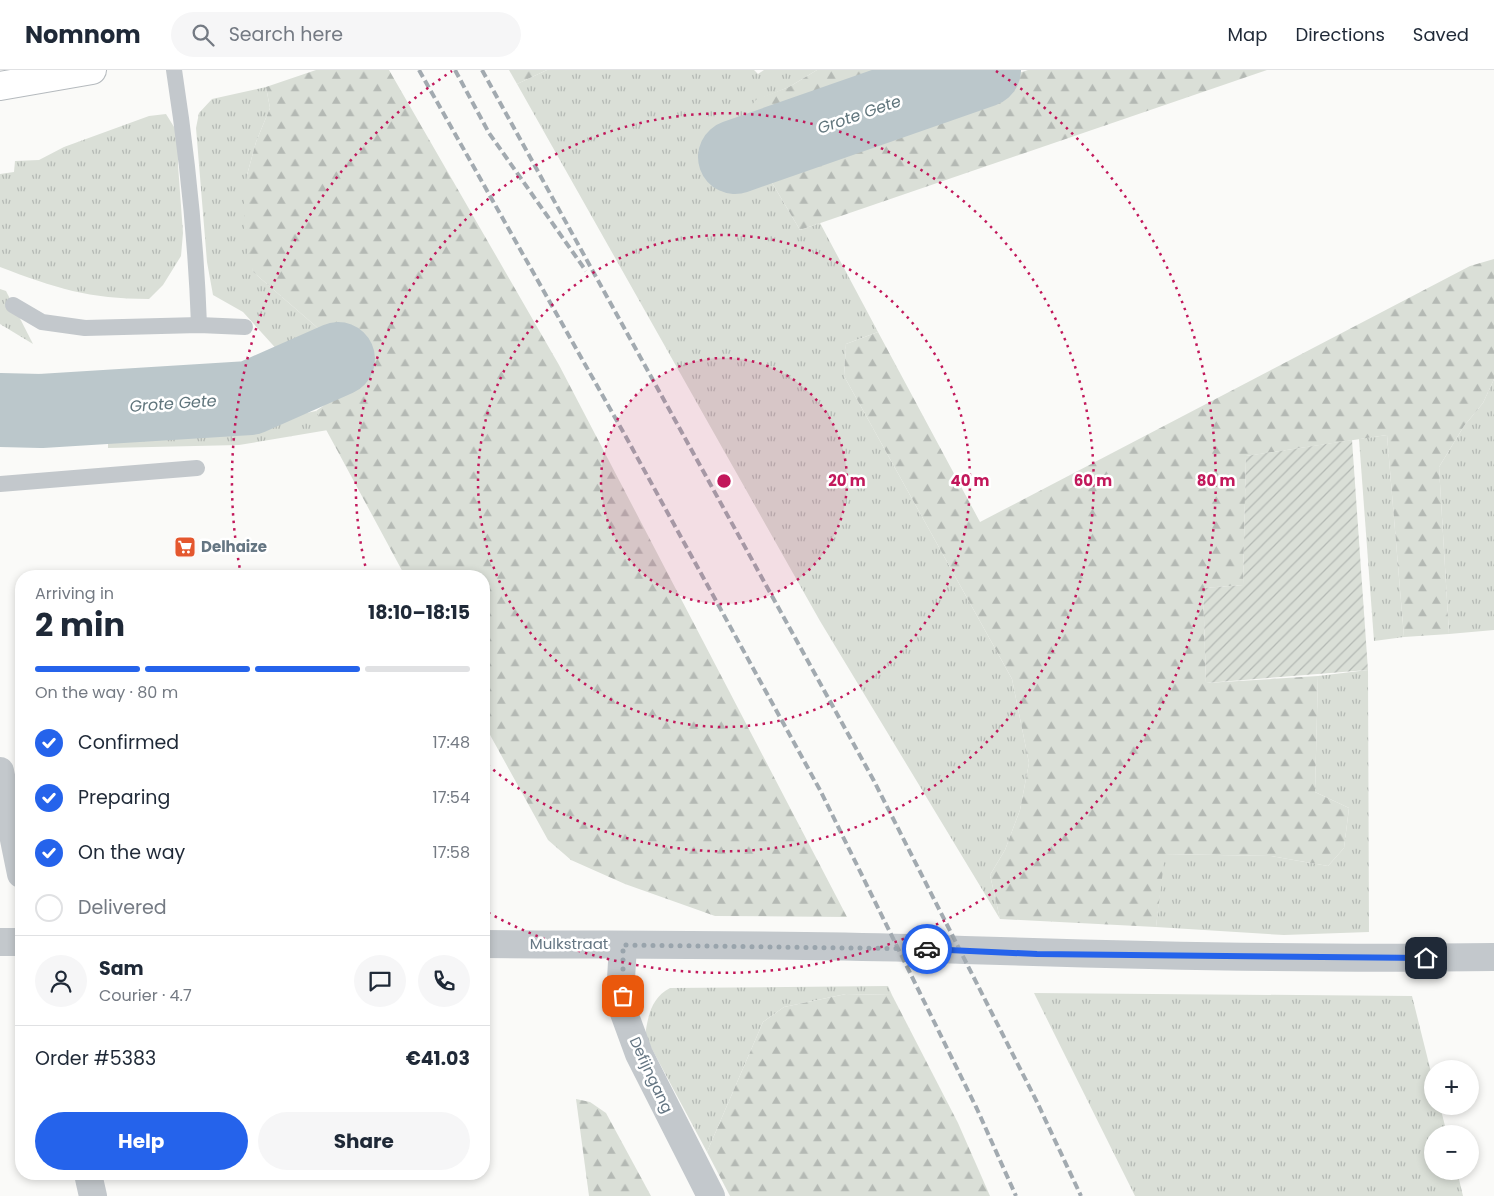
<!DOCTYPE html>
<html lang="en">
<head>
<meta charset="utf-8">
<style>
  body { margin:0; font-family:Poppins,sans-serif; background:#f6f6f7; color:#1f2937; height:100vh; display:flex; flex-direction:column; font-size:19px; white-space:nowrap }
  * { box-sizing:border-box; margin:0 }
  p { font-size:16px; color:#747a83 }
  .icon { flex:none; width:28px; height:28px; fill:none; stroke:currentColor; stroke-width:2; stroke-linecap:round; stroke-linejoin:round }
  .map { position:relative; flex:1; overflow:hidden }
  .panel { position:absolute; left:15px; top:500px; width:475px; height:610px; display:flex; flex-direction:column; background:#fff; border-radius:20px; box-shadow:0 2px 8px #0003 }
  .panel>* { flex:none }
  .buttons { position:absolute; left:1424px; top:990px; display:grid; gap:10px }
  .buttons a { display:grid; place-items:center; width:55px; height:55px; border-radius:50%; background:#fff; box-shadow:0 2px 8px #0003; font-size:25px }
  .pin { position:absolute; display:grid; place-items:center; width:42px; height:42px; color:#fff; margin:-21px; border-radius:10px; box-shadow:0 2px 8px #0006 }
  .courier { position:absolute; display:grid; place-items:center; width:50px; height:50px; margin:-25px; border:4px solid #2563eb; border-radius:50%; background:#fff; color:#222; box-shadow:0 1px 6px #0007 }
  .summary em { font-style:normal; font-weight:700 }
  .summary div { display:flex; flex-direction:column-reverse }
  .summary { display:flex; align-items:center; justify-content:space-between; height:85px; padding:0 20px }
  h1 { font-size:32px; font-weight:700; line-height:38px }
  .bar { display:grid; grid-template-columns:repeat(4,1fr); gap:8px 5px; align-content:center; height:60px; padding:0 20px }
  .bar i { height:6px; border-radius:4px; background:#e0e1e3 }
  .bar .current { background:#2563eb }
  .bar p { grid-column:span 4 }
  .line { display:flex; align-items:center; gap:12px; padding:0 20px; border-top:1px solid #e0e1e3 }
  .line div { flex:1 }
  .round { display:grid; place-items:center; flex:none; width:52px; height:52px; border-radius:26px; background:#f6f6f7 }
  ol { padding:0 20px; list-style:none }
  li { display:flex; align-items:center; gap:15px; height:55px }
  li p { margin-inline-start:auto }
  li .icon { padding:5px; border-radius:50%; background:#2563eb; color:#fff; stroke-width:4 }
  li:last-child { color:#747a83 }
  li i { width:28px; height:28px; border:2px solid #e0e1e3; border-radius:50% }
  .primary-button { display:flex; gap:10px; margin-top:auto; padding:10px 20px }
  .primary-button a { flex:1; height:58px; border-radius:30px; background:#2563eb; color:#fff; font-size:20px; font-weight:700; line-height:58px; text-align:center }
  .primary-button a+a { background:#f6f6f7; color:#1f2937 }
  header { display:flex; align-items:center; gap:30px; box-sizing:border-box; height:70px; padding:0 25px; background:#fff; border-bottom:1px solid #e0e1e3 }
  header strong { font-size:24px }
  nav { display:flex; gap:28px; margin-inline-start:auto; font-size:18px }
  .search { width:350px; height:45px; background:#f6f6f7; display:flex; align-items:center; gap:12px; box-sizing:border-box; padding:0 18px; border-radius:28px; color:#747a83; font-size:19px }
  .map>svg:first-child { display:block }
  .grass { fill:url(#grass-tufts) }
  .forest { fill:url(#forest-firs) }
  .garden { fill:url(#garden-furrows) }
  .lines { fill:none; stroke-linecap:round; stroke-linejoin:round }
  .river { stroke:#bbc7cb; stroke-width:74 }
  .primary-casing { stroke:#b5babe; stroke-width:30 }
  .service { stroke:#c3c8cc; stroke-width:16 }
  .minor { stroke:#c3c8cc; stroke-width:28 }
  .tertiary { stroke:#c3c8cc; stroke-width:28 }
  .primary { stroke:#fff; stroke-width:28 }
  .rail { stroke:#a2aab0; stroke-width:4; stroke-dasharray:8 4; stroke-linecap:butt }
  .done { stroke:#99a4ac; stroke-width:5; stroke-dasharray:0 9 }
  .route { stroke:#2563eb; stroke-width:6 }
  .ring { fill:none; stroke:#c2185b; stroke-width:2.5; stroke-dasharray:2.5 5 }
  .labels { text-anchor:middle; stroke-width:5; stroke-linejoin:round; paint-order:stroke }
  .poi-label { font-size:15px; font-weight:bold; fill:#657683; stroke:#fff; text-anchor:start }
  .street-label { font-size:15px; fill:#657683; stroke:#fff }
  .water-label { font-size:16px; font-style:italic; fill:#60757c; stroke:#fff }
  .centre { fill:#c2185b; stroke:#fff; stroke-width:2.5 }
  .ring-label { font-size:15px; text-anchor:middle; font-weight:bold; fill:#c2185b; stroke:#fff; stroke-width:5; stroke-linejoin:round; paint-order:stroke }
</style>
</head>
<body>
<header>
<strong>Nomnom</strong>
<div class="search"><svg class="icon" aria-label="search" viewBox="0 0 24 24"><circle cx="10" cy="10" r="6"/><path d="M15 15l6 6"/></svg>Search here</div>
<nav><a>Map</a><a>Directions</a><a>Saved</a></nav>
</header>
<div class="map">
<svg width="1494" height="1126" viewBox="0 0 1494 1126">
  <defs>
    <pattern id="grass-tufts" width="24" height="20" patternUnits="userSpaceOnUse" patternTransform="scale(1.25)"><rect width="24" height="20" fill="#dadfd7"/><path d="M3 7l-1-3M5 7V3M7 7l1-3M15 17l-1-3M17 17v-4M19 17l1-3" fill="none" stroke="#b4b9b4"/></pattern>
    <pattern id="forest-firs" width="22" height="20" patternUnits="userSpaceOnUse" patternTransform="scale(1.25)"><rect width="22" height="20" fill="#dadfd7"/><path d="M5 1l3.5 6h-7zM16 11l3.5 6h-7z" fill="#b4b9b4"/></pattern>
    <pattern id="garden-furrows" width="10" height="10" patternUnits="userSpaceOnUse" patternTransform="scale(1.25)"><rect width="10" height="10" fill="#dadfd7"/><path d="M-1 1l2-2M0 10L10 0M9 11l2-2" fill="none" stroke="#b4b9b4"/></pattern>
  </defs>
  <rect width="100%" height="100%" fill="#fafaf8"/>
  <!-- grass -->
  <g class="grass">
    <path d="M547,0h207l4,4 6,-4h53l-28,17 -32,13 -10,11 5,11 -17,6 -13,21 12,22h31l35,59 20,-7 58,109 -32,12 -2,32 168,303 17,84 -9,47 -15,40 -15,25 10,44 -180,-298 -303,-537z"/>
    <path d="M266,17l4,21 -14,34 -9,33 6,97 74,64 -46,18 -38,-42 -30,-17 -6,-33 -11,-134 3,-15 13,-14z"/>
    <path d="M166,44l13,21 -1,30 5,68 -2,23 -18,29 -14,14c-60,0 -94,-11 -149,-32v-93l14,-2 1,-11 24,-1 25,-13 85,-31z"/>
    <path d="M0,219l6,2 27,53 -33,-20z"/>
    <path d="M1494,309v251l-45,4 -10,-167 25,-41 19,-23z"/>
    <path d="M316,341l12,19 -89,15 -131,3v-26l54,1 68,6z"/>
    <path d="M1387,365l17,202 -30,4 -15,-202z"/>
    <path d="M1368,600l1,262 -85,3 -128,-8 8,-73 107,2 57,10 16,-18 5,-40 -34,-16 3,-116z"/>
    <path d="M888,916l4,9 -46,-1 -62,13 -21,15 -56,130 -62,-116c3,-20 6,-38 25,-48z"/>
    <path d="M1034,923l378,3 20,80v30h8l7,28h-15v37h25l6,25h-328z"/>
  </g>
  <!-- forest -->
  <g class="forest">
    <path d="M316,0h73l170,295 288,552 -132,-1 -90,-32 -54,-24 -23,-20 -64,-116v-148h-79l-89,-165 49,-34 -38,-41 -74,-64 -9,-35v-38l3,-24 9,-33 14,-34 -4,-21z"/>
    <path d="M509,0h38l-30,14z"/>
    <path d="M817,0h81l-104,40 -30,15 -12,-3 -6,-11 11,-12 32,-12z"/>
    <path d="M1028,0h239l-467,160 -35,-59 18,-11 160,-62z"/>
    <path d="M1494,189v120l-11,24 -19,23 -25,41 10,167 -45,3 -17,-202 -141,21 -3,129 -40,3 3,95 112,-7 -3,116 34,16 -5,40 -16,18 -57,-10 -106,-2 -9,73 -156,-8 -10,-44 15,-25 15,-40 9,-47 -17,-84 -168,-303 2,-32 32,-12 102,190 490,-256z"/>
    <path d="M846,924l46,1 66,128 32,73h-260l-23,-44 56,-130 21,-15z"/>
    <path d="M576,1029l14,3 16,11 45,83h-62z"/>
  </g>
  <!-- garden -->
  <path class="garden" d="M1352,370l16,230 -162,13 -3,-95 40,-3 3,-129z"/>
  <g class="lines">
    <!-- river -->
    <g class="river">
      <path d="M735,87l249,-87"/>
      <path d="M0,340l41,1 209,-13 88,-39"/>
    </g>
    <!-- primary casing -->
    <g class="primary-casing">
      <path id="primary" d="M0,16l92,-16"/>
    </g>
    <!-- service -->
    <g class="service">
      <path d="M174,0c13,84 22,170 25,255"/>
      <path d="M13,235l29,17 43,6 114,-3 46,2"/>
      <path d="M0,414l197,-16"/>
    </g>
    <!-- minor -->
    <g class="minor">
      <path d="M0,872h21"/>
      <path d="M484,874c142,1 284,0 426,4 195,7 389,12 584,9"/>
      <path d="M623,875l-2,34 3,34 15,41 72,142"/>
    </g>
    <!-- tertiary -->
    <g class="tertiary">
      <path d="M0,701l21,103"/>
      <path d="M88,1104l5,22"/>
    </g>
    <!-- primary -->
    <use href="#primary" class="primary"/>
    <!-- rail -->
    <g class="rail">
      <path d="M419,0l207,367 194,353 157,319 39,87"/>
      <path d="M455,0l34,63 97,138"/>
      <path d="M482,0l392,711 163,321 44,94"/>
    </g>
  </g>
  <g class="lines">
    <!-- done -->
    <path class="done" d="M623,926v-51l304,4"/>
    <!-- route -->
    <path class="route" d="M927,879l110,5 389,4"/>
  </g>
  <!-- distance rings -->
  <circle cx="724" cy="411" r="123" fill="#c2185b" fill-opacity=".12"/>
  <g class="ring">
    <circle cx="724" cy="411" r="123"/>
    <circle cx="724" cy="411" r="246"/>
    <path d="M367 503A369 369 0 1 1 484 692"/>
    <path d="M241 505A492 492 0 0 1 452 1M996 1A492 492 0 0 1 485 841"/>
  </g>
  <!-- icons -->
  <defs>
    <g id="supermarket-square" transform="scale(1.125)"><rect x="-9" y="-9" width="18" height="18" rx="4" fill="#e4572e" stroke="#fff"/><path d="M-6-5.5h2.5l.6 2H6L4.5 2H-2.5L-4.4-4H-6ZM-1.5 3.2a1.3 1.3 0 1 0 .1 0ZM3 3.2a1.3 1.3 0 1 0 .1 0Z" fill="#fff"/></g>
  </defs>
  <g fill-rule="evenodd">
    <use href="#supermarket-square" x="185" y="477"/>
  </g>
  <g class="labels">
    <!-- poi labels -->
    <g class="poi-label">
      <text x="201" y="482">Delhaize</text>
    </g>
    <!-- street labels -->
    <g class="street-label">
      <text x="569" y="879">Mulkstraat</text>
      <text transform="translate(651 1005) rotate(65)" y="5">Defijngang</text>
    </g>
    <!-- water labels -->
    <g class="water-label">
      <text transform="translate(859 44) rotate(-19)" y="6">Grote Gete</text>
      <text transform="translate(173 333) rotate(-4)" y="6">Grote Gete</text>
    </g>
  </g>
  <circle cx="724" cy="411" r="8" class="centre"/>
  <g class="ring-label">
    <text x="847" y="416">20 m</text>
    <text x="970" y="416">40 m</text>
    <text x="1093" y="416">60 m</text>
    <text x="1216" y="416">80 m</text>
  </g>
</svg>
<div class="buttons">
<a>+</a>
<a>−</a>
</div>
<div class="pin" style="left:623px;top:926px;background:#ea580c"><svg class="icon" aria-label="bag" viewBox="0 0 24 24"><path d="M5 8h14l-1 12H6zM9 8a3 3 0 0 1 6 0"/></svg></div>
<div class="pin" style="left:1426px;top:888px;background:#1f2937"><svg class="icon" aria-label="home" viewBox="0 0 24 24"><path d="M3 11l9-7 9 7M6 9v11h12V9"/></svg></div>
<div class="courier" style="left:927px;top:879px"><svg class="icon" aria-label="car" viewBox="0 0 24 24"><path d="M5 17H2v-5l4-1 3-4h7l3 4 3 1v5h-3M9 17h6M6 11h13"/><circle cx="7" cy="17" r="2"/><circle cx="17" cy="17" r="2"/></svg></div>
<section class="panel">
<div class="summary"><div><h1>2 min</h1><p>Arriving in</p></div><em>18:10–18:15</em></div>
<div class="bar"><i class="current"></i><i class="current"></i><i class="current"></i><i></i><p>On the way · 80 m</p></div>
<ol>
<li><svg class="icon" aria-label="check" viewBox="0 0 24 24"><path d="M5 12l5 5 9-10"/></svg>Confirmed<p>17:48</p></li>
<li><svg class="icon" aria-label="check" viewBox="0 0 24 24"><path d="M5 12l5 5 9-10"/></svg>Preparing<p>17:54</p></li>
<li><svg class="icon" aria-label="check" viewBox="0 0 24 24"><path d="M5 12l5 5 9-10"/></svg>On the way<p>17:58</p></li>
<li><i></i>Delivered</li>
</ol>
<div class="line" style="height:90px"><a class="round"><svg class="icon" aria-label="person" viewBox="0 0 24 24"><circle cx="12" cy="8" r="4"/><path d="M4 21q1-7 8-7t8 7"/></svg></a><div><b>Sam</b><p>Courier · 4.7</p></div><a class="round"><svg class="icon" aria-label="chat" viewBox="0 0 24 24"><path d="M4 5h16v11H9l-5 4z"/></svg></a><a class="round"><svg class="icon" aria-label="phone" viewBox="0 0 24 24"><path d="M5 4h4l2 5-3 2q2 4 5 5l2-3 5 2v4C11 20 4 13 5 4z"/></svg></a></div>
<div class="line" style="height:65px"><div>Order #5383</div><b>€41.03</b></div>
<div class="primary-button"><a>Help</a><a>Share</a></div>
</section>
</div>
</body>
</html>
